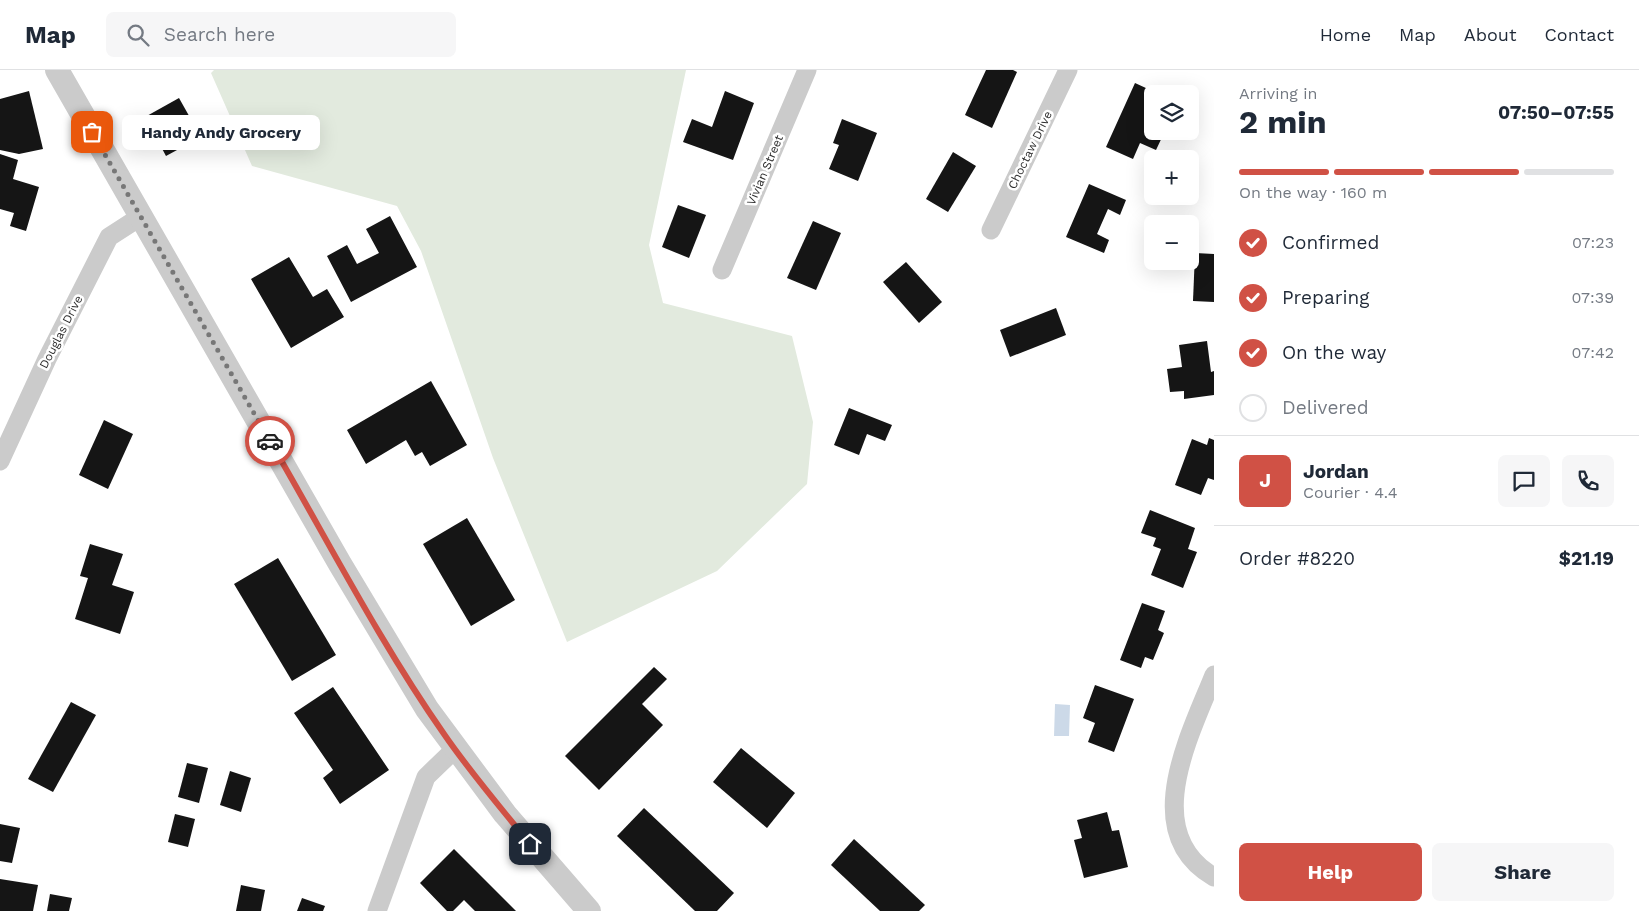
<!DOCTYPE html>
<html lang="en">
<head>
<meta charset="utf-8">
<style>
  body { margin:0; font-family:"Work Sans",sans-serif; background:#f6f6f7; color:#1f2937; height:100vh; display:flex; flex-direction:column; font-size:19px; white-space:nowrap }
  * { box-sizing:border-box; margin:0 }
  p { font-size:16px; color:#747a83 }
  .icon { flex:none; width:28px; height:28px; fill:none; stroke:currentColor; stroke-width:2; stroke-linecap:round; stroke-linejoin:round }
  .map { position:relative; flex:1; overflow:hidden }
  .sheet { display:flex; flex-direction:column; background:#fff; width:425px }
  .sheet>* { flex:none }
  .tools { position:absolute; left:1144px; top:15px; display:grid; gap:10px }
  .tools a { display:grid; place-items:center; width:55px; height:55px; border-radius:8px; background:#fff; box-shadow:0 5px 20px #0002; font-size:25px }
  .pin { position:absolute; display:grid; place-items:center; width:42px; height:42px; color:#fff; margin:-21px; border-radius:10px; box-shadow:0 2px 8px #0006 }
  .courier { position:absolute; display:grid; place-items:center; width:50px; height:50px; margin:-25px; border:4px solid #d05145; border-radius:50%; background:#fff; color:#222; box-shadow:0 1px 6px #0007 }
  .bubble { position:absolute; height:35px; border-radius:8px; background:#fff; box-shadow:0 5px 20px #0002; font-size:16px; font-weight:700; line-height:35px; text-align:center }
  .summary em { font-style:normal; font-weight:700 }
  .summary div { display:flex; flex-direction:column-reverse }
  .summary { display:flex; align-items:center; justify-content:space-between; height:85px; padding:0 25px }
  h1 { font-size:32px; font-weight:700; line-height:38px }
  .bar { display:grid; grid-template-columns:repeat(4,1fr); gap:8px 5px; align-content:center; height:60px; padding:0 25px }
  .bar i { height:6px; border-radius:4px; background:#e0e1e3 }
  .bar .on { background:#d05145 }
  .bar p { grid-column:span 4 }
  .line { display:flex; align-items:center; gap:12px; padding:0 25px; border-top:1px solid #e0e1e3 }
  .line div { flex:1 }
  .round { display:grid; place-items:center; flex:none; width:52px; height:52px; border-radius:8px; background:#f6f6f7 }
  ol { padding:0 25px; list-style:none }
  li { display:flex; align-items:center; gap:15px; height:55px }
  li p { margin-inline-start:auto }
  li .icon { padding:5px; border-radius:50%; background:#d05145; color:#fff; stroke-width:4 }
  li:last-child { color:#747a83 }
  li i { width:28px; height:28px; border:2px solid #e0e1e3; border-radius:50% }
  .button { display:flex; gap:10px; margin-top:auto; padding:10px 25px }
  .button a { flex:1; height:58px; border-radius:8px; background:#d05145; color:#fff; font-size:20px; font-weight:700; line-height:58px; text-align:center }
  .button a+a { background:#f6f6f7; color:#1f2937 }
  header { display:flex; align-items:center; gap:30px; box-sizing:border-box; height:70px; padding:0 25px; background:#fff; border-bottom:1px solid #e0e1e3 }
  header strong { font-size:24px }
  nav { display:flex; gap:28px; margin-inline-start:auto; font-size:18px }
  .search { width:350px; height:45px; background:#f6f6f7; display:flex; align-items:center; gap:12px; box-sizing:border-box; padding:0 18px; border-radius:8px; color:#747a83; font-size:19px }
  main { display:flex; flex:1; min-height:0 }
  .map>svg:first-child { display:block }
  .green { fill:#e2eade }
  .water { fill:#ccd9e8 }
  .building { fill:#151515 }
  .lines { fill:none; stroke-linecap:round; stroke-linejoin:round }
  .minor { stroke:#cbcbcb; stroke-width:19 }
  .tertiary { stroke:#cbcbcb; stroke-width:24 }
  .done { stroke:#777; stroke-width:5; stroke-dasharray:0 9 }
  .route { stroke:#d05145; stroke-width:6 }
  .labels { text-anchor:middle; stroke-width:5; stroke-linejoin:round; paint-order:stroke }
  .street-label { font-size:12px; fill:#2e2e2e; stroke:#fff }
</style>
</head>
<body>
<header>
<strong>Map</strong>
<div class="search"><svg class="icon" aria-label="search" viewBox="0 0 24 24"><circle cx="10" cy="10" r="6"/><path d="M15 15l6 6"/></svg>Search here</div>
<nav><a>Home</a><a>Map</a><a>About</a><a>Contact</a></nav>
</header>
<main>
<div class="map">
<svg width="1214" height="841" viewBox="0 0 1214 841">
  <rect width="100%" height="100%" fill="#fff"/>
  <!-- green -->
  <path class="green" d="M214,0h472l-37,175 14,58 129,33 21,86 -6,62 -90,87 -150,71 -74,-184 -72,-207 -24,-45 -145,-40 -41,-93z"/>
  <!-- water -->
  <path class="water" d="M1055,634l15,1 -1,31h-15z"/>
  <!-- building -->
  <g class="building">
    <path d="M986,0h27l4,2 -25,56 -27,-13z"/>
    <path d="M1135,13l24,11h-7v37h13l-9,19 -16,-7 -7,16 -27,-12z"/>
    <path d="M29,21l14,58 -24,5 -19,-4v-51z"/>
    <path d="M725,21l29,12 -21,57 -50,-18 9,-23 20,8z"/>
    <path d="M179,28l22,39 -35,19 -21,-39z"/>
    <path d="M842,49l35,14 -19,48 -29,-12 10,-24 -6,-2z"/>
    <path d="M953,82l23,14 -28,46 -22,-13z"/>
    <path d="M0,84l18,6 -5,19 26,8 -13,44 -16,-5 4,-13 -14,-4z"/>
    <path d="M1089,114l37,16 -6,15 -12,-6 -11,25 12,6 -5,13 -38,-16z"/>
    <path d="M678,135l28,10 -17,43 -27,-11z"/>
    <path d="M390,146l27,51 -66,35 -24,-46 20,-11 10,19 22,-11 -13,-24z"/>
    <path d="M813,151l28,12 -25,57 -29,-12z"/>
    <path d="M1195,183l19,1v48l-21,-1z"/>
    <path d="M289,187l24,40 14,-8 17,28 -53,31 -40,-69z"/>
    <path d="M906,192l36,40 -23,21 -36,-41z"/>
    <path d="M1056,238l10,27 -56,22 -10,-27z"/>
    <path d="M1207,271l4,31 3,-1v24l-30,4v-8l-14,1 -3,-23 15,-2 -3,-22z"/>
    <path d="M431,311l36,64 -37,21 -8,-14 -7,4 -9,-16 -40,24 -19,-34z"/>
    <path d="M849,338l43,17 -7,16 -18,-7 -8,21 -25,-10z"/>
    <path d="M104,350l29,14 -25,55 -29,-14z"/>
    <path d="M1209,368l5,2v40l-6,-2 -7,17 -26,-10 17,-46 15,6z"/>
    <path d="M1150,440l45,18 -7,21 9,3 -14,36 -32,-13 10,-26 -8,-3 3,-8 -15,-5z"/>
    <path d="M467,448l48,82 -44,26 -48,-82z"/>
    <path d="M90,474l33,10 -11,31 22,7 -14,42 -45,-15 13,-41 -8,-2z"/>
    <path d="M278,488l58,97 -44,26 -58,-97z"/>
    <path d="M1142,533l23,8 -7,19 6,3 -11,27 -8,-3 -4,11 -21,-8z"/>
    <path d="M654,597l13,12 -25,25 21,21 -64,65 -34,-34z"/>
    <path d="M1095,615l39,14 -20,53 -26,-10 7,-19 -12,-5z"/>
    <path d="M333,617l56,83 -49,34 -17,-26 10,-8 -39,-57z"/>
    <path d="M71,632l25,13 -43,77 -25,-13z"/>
    <path d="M741,678l54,45 -28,35 -54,-46z"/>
    <path d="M187,693l21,5 -9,35 -21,-6z"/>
    <path d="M230,701l21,7 -10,34 -21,-7z"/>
    <path d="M644,738l90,85 -17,18h-22l-78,-75z"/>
    <path d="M1107,742l5,19 7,-1 9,37 -44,11 -10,-38 8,-2 -5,-18z"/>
    <path d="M175,744l20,5 -7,28 -20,-5z"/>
    <path d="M0,754l20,4 -8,35 -12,-2z"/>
    <path d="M854,769l71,66 -6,6h-39l-49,-46z"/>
    <path d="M454,779l62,62h-41l-11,-11 -11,11h-6l-27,-28z"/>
    <path d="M0,809l38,6 -5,26h-33z"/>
    <path d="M241,815l24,5 -4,21h-25z"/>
    <path d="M50,824l22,4 -3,13h-22z"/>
    <path d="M302,828l23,8 -2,5h-26z"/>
  </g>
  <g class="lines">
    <!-- minor -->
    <g class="minor">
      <path d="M991,160l77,-160"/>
      <path d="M722,200l85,-200"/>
      <path d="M0,391l47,-102 62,-122 31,-20"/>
      <path d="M1214,605c-24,60 -76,158 0,202"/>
      <path d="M377,841l49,-134 29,-28"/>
    </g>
    <!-- tertiary -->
    <path class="tertiary" d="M57,0l283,494 87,145 78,105 84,97"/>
  </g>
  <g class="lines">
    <!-- done -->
    <path class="done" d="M92,62l178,309"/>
    <!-- route -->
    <path class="route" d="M270,371c57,98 109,200 174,293 26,38 57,74 86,110"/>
  </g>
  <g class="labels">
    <!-- street labels -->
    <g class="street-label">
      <text transform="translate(1030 80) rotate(-64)" y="4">Choctaw Drive</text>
      <text transform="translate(765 100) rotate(-67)" y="4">Vivian Street</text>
      <text transform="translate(61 262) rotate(-63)" y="4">Douglas Drive</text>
    </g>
  </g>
</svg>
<div class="tools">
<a><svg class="icon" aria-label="layers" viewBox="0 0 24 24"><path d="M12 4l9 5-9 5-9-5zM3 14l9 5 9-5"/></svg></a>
<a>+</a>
<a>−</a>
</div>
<div class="pin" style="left:92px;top:62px;background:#ea580c"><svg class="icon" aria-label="bag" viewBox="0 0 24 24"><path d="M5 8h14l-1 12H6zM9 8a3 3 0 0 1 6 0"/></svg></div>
<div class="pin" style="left:530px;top:774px;background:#1f2937"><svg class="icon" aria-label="home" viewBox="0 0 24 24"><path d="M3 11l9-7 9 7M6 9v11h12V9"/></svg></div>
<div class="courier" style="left:270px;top:371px"><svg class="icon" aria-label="car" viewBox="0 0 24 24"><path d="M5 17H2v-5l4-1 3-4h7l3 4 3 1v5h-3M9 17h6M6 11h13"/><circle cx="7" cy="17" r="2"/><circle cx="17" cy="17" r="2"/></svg></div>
<div class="bubble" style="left:122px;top:45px;width:198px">Handy Andy Grocery</div>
</div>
<section class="sheet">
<div class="summary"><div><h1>2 min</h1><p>Arriving in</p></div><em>07:50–07:55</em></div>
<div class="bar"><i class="on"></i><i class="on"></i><i class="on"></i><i></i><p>On the way · 160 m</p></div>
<ol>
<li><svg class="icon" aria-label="check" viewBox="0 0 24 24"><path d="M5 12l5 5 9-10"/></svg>Confirmed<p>07:23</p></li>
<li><svg class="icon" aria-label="check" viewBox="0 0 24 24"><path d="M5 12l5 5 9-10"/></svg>Preparing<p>07:39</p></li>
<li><svg class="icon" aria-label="check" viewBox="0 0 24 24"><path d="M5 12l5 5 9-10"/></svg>On the way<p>07:42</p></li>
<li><i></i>Delivered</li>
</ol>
<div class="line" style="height:90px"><b class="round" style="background:#d05145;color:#fff">J</b><div><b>Jordan</b><p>Courier · 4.4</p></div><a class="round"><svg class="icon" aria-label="chat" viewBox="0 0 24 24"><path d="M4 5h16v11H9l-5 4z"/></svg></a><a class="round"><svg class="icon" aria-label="phone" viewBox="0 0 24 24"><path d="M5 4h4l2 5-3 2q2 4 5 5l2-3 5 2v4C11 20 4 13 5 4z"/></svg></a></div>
<div class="line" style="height:65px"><div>Order #8220</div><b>$21.19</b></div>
<div class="button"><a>Help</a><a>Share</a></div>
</section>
</main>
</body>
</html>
